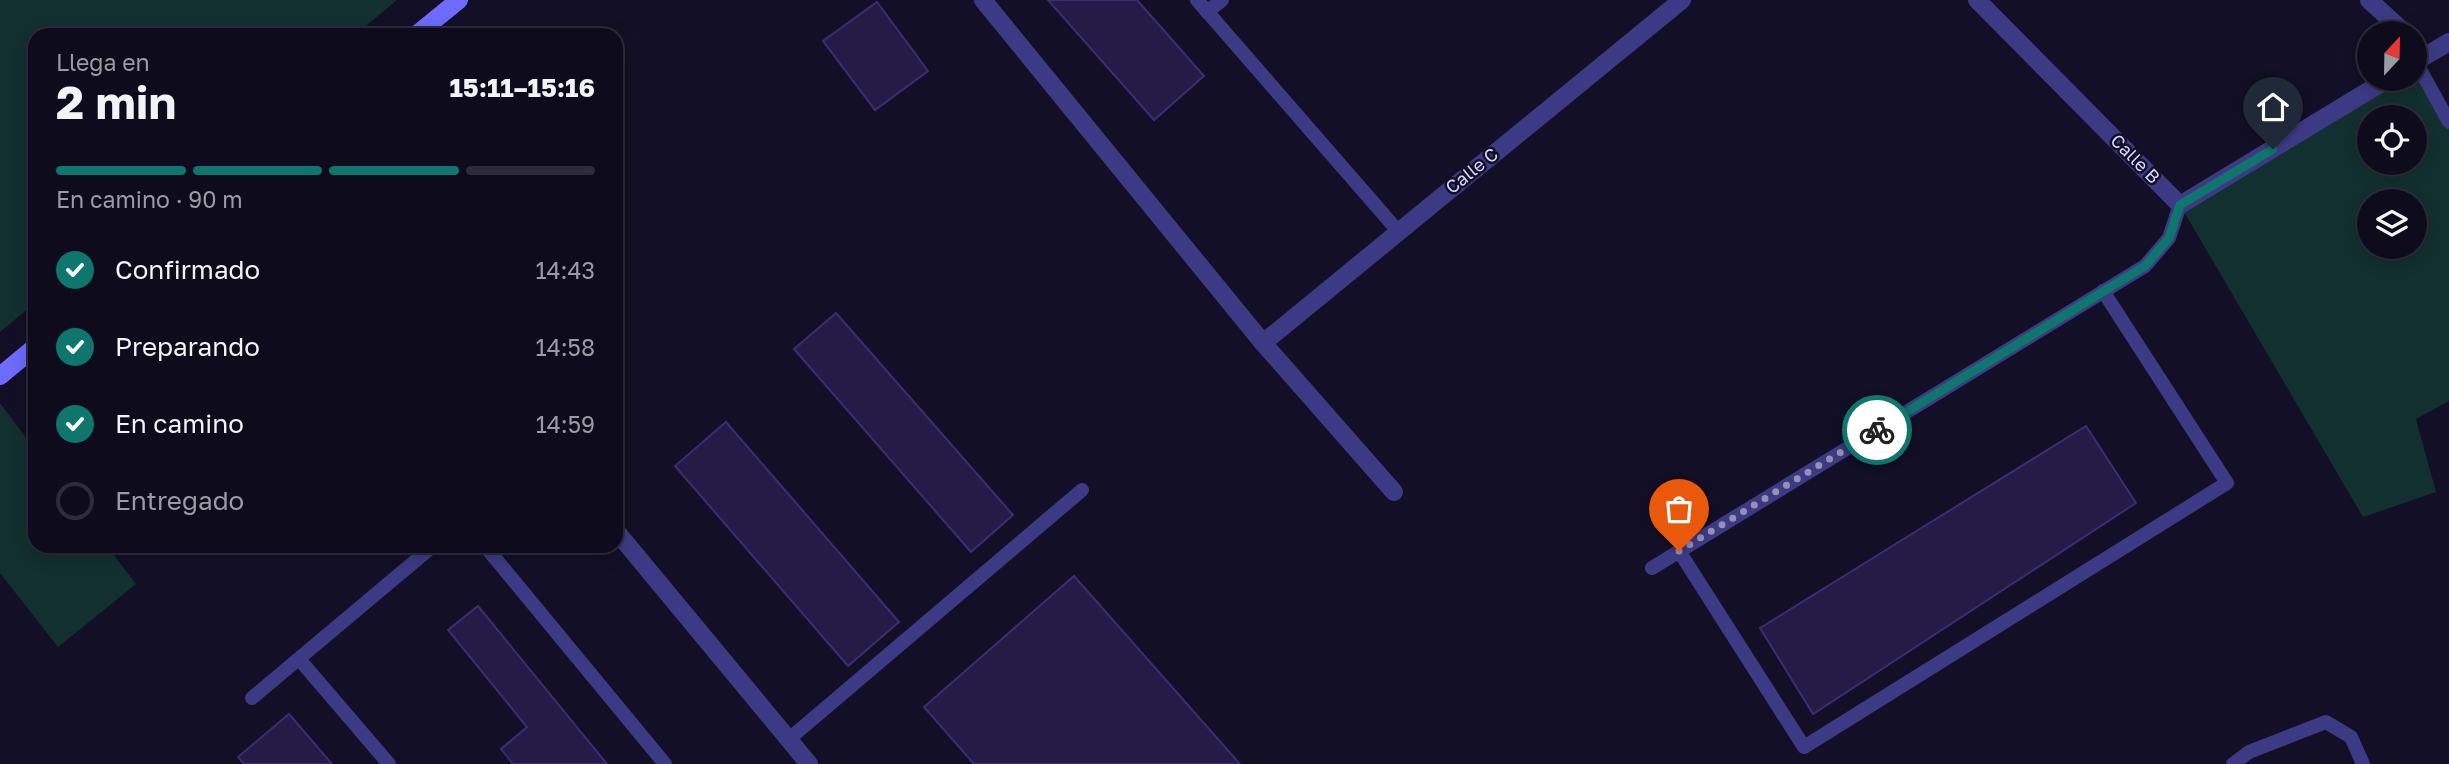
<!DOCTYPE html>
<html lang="es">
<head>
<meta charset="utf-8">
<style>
  body { margin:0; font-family:"Golos Text",sans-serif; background:#1c1929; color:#f1f3f6; height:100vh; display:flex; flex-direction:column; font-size:26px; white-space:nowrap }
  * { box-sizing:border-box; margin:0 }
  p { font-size:23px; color:#9b9ba3 }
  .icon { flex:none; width:38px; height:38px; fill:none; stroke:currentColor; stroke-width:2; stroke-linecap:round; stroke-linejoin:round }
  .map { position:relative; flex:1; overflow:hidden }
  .sheet { position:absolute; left:28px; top:28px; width:595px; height:525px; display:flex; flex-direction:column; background:#0e0b1c; border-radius:21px; box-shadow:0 4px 18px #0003,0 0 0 2px #2e2b3b }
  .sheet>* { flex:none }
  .needle { width:46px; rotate:22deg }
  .buttons { position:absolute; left:2357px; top:21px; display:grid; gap:14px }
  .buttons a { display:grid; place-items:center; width:70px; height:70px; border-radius:50%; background:#0e0b1c; box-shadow:0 4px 18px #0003,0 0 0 2px #2e2b3b; font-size:35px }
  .pin { position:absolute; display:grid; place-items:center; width:60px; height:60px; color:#fff; margin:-72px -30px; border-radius:50% 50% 50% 0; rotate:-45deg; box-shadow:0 0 7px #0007 }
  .pin .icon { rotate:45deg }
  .courier { position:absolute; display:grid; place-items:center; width:70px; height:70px; margin:-35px; border:5px solid #0f766e; border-radius:50%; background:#fff; color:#222; box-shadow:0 2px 9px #0007 }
  .head em { font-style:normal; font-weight:700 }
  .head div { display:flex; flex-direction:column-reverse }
  .head { display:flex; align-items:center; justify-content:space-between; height:119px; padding:0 28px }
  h1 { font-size:46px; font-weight:700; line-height:52px }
  .bar { display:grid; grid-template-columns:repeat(4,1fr); gap:10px 7px; align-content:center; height:84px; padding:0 28px }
  .bar i { height:9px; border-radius:5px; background:#2e2b3b }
  .bar .active { background:#0f766e }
  .bar p { grid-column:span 4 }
  ol { padding:0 28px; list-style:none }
  li { display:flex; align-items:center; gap:21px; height:77px }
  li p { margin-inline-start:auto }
  li .icon { padding:7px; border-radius:50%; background:#0f766e; color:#fff; stroke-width:4 }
  li:last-child { color:#9b9ba3 }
  li i { width:38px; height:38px; border:4px solid #2e2b3b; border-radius:50% }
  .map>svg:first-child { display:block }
  .green { fill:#12302f; fill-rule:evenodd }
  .building { fill:#241b47; stroke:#3b2d73; stroke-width:2 }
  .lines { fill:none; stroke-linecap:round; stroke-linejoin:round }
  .lane { stroke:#3d3a85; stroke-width:14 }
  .street { stroke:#3d3a85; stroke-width:18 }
  .secondary { stroke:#6f6bff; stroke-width:18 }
  .done { stroke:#948fb3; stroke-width:7; stroke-dasharray:0 12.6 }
  .route { stroke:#0f766e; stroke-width:9 }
  .labels { text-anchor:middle; stroke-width:5; stroke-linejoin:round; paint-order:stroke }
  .street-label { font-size:18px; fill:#d9d4ff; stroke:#130f26 }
</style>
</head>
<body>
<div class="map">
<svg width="2449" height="764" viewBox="0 0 2449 764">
  <rect width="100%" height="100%" fill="#130f26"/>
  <!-- green -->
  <g class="green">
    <path d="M0,0h397l-42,35h-320v268l-35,29z"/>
    <path d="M2415,62l34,60v279l-33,18 20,73 -73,25 -183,-312 208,-126h27zM2370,117h45v46h-45zM2370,201h45v46h-45z"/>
    <path d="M0,403l35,47v96h72l29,38 -78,63 -58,-74z"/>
  </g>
  <!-- building -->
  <g class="building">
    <path d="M1048,0h89l67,76 -50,44z"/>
    <path d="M877,2l51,69 -53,39 -52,-69z"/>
    <path d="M836,313l177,202 -42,37 -177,-203z"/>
    <path d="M726,422l173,200 -51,44 -173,-200z"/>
    <path d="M2086,426l50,77 -323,211 -53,-86z"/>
    <path d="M1074,576l166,188h-266l-50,-57z"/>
    <path d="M478,606l129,158h-94l-12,-15 26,-22 -79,-97z"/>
    <path d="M289,714l43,50h-88l-6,-7z"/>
  </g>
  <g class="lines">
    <!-- lane -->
    <g class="lane">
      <path d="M1197,0l201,231"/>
      <path d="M1207,12l15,-12"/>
      <path d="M2416,62l33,60"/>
      <path d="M485,546l180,218"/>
      <path d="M1679,551l125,196 423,-264 -124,-192"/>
      <path d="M1652,568l493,-302 24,-28 11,-33"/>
      <path d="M299,659l90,105"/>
      <path d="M252,698l181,-152"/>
      <path d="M789,739l293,-249"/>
      <path d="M2233,764l16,-12 77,-30 25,15 12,27"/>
    </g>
    <!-- street -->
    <g class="street">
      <path d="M983,0l280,343 131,149"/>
      <path d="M1977,0l203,205 208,-126"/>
      <path d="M2369,0l36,33"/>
      <path d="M2415,62l34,-20"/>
      <path d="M1263,343l419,-343"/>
      <path d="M616,531l193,233"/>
    </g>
    <!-- secondary -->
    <g class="secondary">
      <path d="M416,35l43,-35"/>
      <path d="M0,376l35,-29"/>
    </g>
  </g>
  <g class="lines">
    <!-- done -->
    <path class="done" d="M1679,551l198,-121"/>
    <!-- route -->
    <path class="route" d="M1877,430l268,-164 24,-28 11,-33 93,-56"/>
  </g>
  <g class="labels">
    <!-- street labels -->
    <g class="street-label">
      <text transform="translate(2135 159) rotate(45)" y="6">Calle B</text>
      <text transform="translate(1472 171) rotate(-39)" y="6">Calle C</text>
    </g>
  </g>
</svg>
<div class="buttons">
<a><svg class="needle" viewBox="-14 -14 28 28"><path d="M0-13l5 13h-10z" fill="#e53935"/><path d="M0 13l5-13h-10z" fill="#9b9ba3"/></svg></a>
<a><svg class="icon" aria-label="locate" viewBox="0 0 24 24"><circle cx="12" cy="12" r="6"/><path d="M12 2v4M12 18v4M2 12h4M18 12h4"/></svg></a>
<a><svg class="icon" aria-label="layers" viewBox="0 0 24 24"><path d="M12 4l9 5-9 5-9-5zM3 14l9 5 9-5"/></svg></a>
</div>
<div class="pin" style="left:1679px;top:551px;background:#ea580c"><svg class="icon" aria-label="bag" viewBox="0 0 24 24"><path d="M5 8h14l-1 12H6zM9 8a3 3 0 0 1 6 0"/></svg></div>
<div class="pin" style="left:2273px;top:149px;background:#1f2937"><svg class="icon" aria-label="home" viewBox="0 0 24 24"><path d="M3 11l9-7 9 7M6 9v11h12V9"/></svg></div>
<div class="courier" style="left:1877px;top:430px"><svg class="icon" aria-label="bike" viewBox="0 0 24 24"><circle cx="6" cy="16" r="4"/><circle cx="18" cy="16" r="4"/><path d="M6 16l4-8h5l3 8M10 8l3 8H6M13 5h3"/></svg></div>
<section class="sheet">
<div class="head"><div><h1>2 min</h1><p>Llega en</p></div><em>15:11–15:16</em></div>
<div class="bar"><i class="active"></i><i class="active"></i><i class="active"></i><i></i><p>En camino · 90 m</p></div>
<ol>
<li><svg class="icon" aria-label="check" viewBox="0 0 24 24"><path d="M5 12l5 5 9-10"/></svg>Confirmado<p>14:43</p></li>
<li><svg class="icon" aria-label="check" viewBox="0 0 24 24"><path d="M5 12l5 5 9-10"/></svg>Preparando<p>14:58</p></li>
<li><svg class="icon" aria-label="check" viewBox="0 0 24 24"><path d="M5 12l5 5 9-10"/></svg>En camino<p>14:59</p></li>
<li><i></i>Entregado</li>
</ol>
</section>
</div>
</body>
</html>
